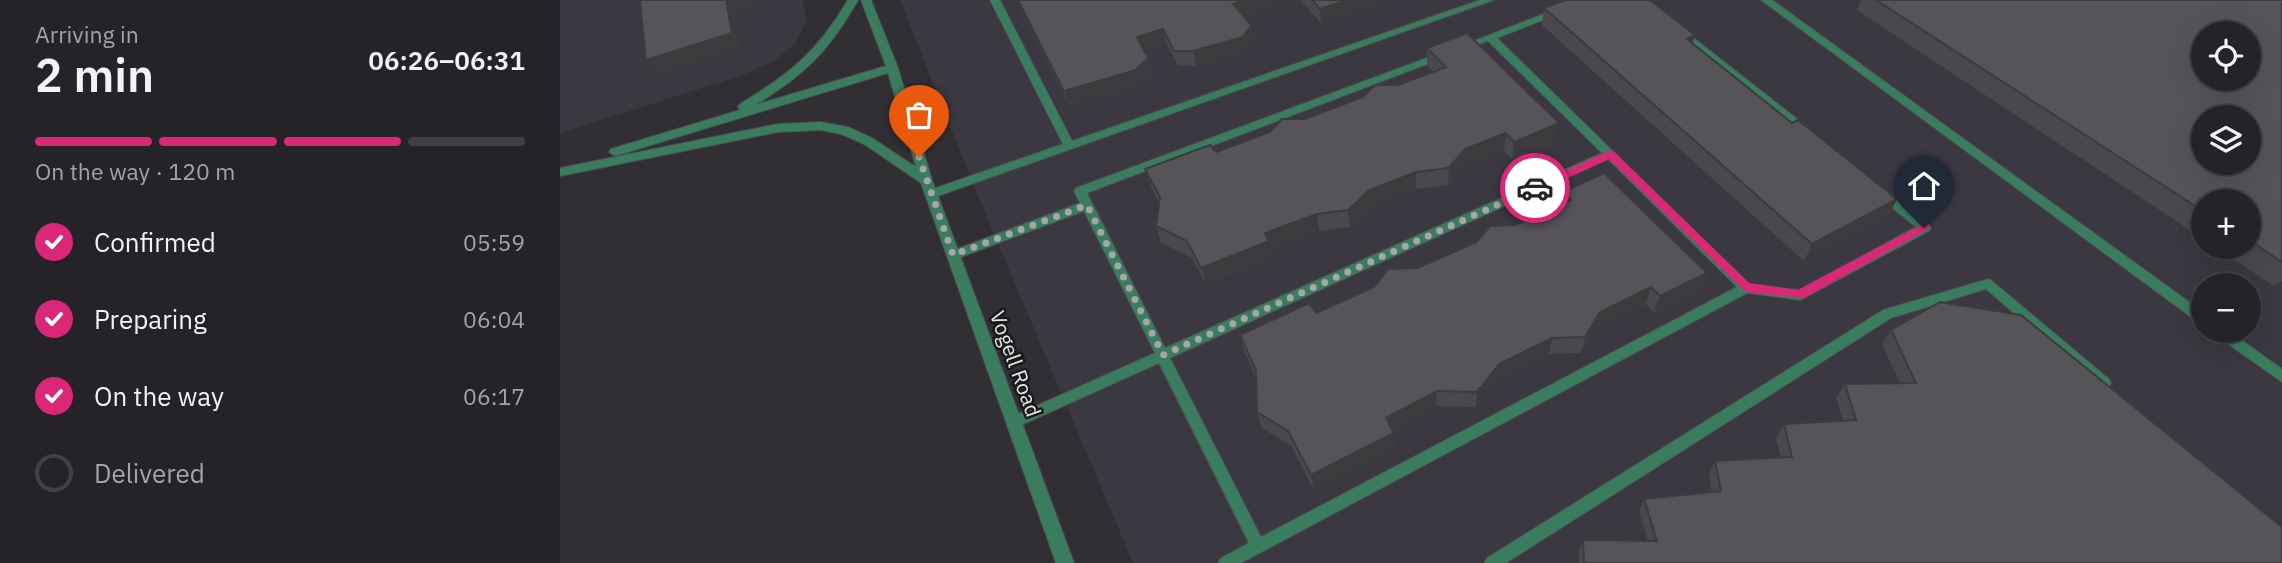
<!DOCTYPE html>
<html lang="en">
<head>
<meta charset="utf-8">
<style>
  body { margin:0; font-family:"IBM Plex Sans",sans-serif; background:#312f33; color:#f1f3f6; height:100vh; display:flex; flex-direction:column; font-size:26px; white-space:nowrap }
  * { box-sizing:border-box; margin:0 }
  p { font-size:23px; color:#a3a4a7 }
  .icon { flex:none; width:38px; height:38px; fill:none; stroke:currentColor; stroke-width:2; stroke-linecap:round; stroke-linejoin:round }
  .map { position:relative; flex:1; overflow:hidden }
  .drawer { display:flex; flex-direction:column; background:#252327; width:560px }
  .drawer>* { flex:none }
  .buttons { position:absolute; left:1631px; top:21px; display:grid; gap:14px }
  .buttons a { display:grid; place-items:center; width:70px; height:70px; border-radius:50%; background:#252327; box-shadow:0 7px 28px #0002,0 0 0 2px #424044; font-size:35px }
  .pin { position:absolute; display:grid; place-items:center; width:60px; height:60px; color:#fff; margin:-72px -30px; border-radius:50% 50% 50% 0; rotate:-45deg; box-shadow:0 0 7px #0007 }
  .pin .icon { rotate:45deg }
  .courier { position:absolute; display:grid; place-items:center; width:70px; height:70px; margin:-35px; border:5px solid #db2777; border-radius:50%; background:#fff; color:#222; box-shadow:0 2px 9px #0007 }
  .summary em { font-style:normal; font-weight:600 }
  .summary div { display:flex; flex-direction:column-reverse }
  .summary { display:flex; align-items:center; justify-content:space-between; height:119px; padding:0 35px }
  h1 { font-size:46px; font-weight:600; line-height:52px }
  .bar { display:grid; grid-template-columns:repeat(4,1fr); gap:10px 7px; align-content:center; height:84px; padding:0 35px }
  .bar i { height:9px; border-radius:5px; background:#424044 }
  .bar .current { background:#db2777 }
  .bar p { grid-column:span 4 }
  ol { padding:0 35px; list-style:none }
  li { display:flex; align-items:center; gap:21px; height:77px }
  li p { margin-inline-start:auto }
  li .icon { padding:7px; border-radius:50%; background:#db2777; color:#fff; stroke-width:4 }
  li:last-child { color:#a3a4a7 }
  li i { width:38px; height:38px; border:4px solid #424044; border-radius:50% }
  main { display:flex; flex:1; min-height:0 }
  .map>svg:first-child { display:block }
  .built { fill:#3b3842; fill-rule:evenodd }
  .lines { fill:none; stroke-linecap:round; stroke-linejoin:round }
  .service-casing { stroke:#4e4c51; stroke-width:2 }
  .tertiary-casing { stroke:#4e4c51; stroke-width:2 }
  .service { fill:#3a7d5e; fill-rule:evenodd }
  .tertiary { fill:#3a7d5e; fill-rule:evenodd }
  .wall { fill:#4a484d }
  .shaded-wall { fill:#3c3b3e }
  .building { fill:#565459; stroke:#3c3b3e; stroke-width:2; fill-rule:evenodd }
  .route { fill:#db2777 }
  .done { stroke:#a6a5a9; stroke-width:7; stroke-dasharray:0 12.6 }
  .labels { text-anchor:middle; stroke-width:5; stroke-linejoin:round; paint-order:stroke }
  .street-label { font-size:21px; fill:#e5e4e8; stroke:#19181a }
</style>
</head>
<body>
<main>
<section class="drawer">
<div class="summary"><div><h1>2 min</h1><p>Arriving in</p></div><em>06:26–06:31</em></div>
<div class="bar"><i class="current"></i><i class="current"></i><i class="current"></i><i></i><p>On the way · 120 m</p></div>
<ol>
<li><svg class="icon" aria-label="check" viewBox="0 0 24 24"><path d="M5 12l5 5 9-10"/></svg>Confirmed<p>05:59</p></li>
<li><svg class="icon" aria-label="check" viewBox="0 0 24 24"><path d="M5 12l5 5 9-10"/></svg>Preparing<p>06:04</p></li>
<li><svg class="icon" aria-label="check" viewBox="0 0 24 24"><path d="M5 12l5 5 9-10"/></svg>On the way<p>06:17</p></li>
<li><i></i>Delivered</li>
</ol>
</section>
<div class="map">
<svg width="1722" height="563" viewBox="0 0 1722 563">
  <rect width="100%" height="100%" fill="#312f34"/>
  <!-- built -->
  <g class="built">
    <path d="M0,0h243l3,22 -10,21 -22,18 -34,15 -180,57z"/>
    <path d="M340,0h1382v563h-1149l-152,-360zM1643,33h46v46h-46zM1643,117h46v46h-46zM1643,201h46v46h-46zM1643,285h46v46h-46z"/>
  </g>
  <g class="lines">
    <!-- service casing -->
    <g class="service-casing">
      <g id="service">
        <path d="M430,0h10l72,141 408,-141h14l-559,197h-8l-2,-3 2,-3 136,-47z"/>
        <path d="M1020,0h14l-97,38 252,246 50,6 117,-63 -37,-30 -2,-3 6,-4 46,35 2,3 -2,3 -125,67 -4,2 -53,-7 -506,270h-23l3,-5 28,-15 -90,-180 -140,63 -5,2 -5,-2 -2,-4 2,-4 146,-65 -71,-142 -131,49 -6,-5 2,-3 131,-49 -6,-12 2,-3 364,-135h6v4l-359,136 78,155 437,-195 -114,-112 -25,9 -5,-3zM1048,159l129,128 -476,250 -91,-179z"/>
        <path d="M1201,0h11l431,312v12l-4,-1z"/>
        <path d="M1121,28l129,101 1,3 -1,3h-8l-124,-102v-4z"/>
        <path d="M1428,279l4,2 117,98 2,4 -2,4 -5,2 -5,-2 -113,-98 -95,29 -385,245h-22l3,-5 396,-248z"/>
        <path d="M1654,331h15l53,38v13l-67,-47z"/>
      </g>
    </g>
    <!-- tertiary casing -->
    <g class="tertiary-casing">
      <path id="tertiary" d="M288,0h10c-29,51 -53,75 -103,105l131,-39 -25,-66h10l27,68 34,112 142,383h-18l-135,-380 -57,-39 -23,-10 -21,-4 -42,2 -218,44v-8l218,-44 42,-2 28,5 24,11 44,29 -28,-94 -273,83 -6,-4 2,-3 129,-39 -2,-3 2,-3c51,-31 77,-52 108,-104z"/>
    </g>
    <!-- service -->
    <use href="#service" class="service"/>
    <!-- tertiary -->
    <use href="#tertiary" class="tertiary"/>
  </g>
  <!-- wall -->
  <g class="wall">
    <path d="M457,0h272l-46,16 8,9 2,14 -7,13 -50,14 -18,-1 -12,-22 -22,7 8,23 -12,12 -71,20z"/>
    <path d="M740,0h93l-72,23z"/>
    <path d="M1301,0h421v281l-8,5 -59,-39h34v-46h-46v38l-346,-229z"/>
    <path d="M984,8l149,35 99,80 105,76 -9,18 -84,44 -262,-236z"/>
    <path d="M867,48l129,92 -44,19 -8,-8 -40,15 -16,19 -32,4 -46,18 -20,20 -31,4 -48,18 1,9 -66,26 -14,-26 -31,-15 -5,-17 3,-24 -8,-16 -6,-17 71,-17 217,-80 -6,-7z"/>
    <path d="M1003,192l138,97 -47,24 -8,-9 -50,24 -15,25 -32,1 -52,26 -21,27 -40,-1 -43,24 2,18 -81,42 -23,-44 -30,-19 -4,-15 -1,-34 -12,-27 -4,-16 76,-22 245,-109z"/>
    <path d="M1331,330l391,233h-703v-11l4,-12 65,1 -9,-30 5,-12 68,-7 -3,-18 6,-13 66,-3 -5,-21 8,-13 59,-3 -7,-24 9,-13 55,-1 -18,-39z"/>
  </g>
  <!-- shaded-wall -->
  <g class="shaded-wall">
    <path d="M166,0h28v6l-19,6 7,36 -84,27 -12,-15z"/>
    <path d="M684,0h45l-53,18 -3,-14z"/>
    <path d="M787,0h46l-72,23 -1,-14z"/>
    <path d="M691,25l2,14 -7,13 -50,14 -3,-15z"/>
    <path d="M603,29l3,14 -25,8 -4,-14z"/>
    <path d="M1135,35l-5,18 -3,-14z"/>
    <path d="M588,58l4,15 -12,12 -71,20 -5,-14z"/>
    <path d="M999,123l-3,17 -44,19 2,-17z"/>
    <path d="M946,133l-2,18 -40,15 -16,19 1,-17 16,-19z"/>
    <path d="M856,172v17l-46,18 -20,20 -2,-17 21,-20z"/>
    <path d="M1337,199l-9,18 -84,44 8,-17z"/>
    <path d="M757,214l2,17 -48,18 1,9 -66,26 -5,-16 64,-35z"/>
    <path d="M1147,273l-6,16 -47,24 6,-17z"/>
    <path d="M1091,287l-5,17 -50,24 -15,25 4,-16 15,-25z"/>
    <path d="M992,338l-3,16 -52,26 -21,27 1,-15 22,-28z"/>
    <path d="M877,391l-1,15 -49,27 -1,-15z"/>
    <path d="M834,433l1,15 -81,42 -3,-15z"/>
  </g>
  <!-- building -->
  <g class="building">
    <path d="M80,0h86l6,33 -86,27z"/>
    <path d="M458,0h226l-11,4 18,21 -8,12 -50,14h-19l-11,-22 -26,8 11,21 -12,12 -72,21z"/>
    <path d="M752,0h35l-27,9z"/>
    <path d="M1005,0h85l45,35 -8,4 105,84 6,-3 99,79 -85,45 -268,-236z"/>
    <path d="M1316,0h406v262l-33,-22v-39h-46v10zM1643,33h46v46h-46zM1643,117h46v46h-46z"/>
    <path d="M907,33l92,90 -45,19 -8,-9 -41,16 -16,19 -33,4 -47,18 -21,20 -31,4 -52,19 4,8 -68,27 -14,-27 -31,-15 4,-29 -15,-28 65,-24 6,7 54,-20 12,-13h23l58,-22 12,-12h23l48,-18 -19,-19z"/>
    <path d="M1044,173l103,100 -47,23 -9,-9 -51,25 -15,25 -33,1 -53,26 -22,28 -40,-1 -51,27 8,15 -83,42 -23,-44 -31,-19 -1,-42 -16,-35 69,-32 7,10 58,-26 14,-18 29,-1 60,-26 13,-16 25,-1 56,-25 -8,-8z"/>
    <path d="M1380,302l81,13 261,212v36h-698l-1,-23 74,1 -13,-42 77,-8 -6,-30 77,-4 -8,-33 72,-4 -11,-36 71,-1 -25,-53z"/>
  </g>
  <!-- route -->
  <path class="route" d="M1046,152h8l135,131 49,7 123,-65h7l2,3 -126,70 -58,-6 -137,-133 -71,32 -9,-3z"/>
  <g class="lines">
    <!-- done -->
    <path class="done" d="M359,157l34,98 134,-50 76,150 372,-167"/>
  </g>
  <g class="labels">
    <!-- street labels -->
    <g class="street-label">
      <text transform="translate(455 364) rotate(70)" y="7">Vogell Road</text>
    </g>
  </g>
</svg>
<div class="buttons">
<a><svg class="icon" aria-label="locate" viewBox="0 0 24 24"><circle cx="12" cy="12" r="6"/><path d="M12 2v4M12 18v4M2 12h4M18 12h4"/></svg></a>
<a><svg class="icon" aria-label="layers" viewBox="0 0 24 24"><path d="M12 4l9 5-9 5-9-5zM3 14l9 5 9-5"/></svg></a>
<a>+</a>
<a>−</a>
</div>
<div class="pin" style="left:359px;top:157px;background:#ea580c"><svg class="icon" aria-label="bag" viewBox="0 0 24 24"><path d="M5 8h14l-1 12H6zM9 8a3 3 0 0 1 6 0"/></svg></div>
<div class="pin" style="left:1364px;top:228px;background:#1f2937"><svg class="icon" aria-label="home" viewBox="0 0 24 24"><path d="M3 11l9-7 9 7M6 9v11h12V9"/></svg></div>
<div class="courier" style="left:975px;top:188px"><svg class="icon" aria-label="car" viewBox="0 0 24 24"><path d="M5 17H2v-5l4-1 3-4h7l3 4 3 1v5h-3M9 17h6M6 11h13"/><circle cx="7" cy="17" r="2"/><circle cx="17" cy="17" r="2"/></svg></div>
</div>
</main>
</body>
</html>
